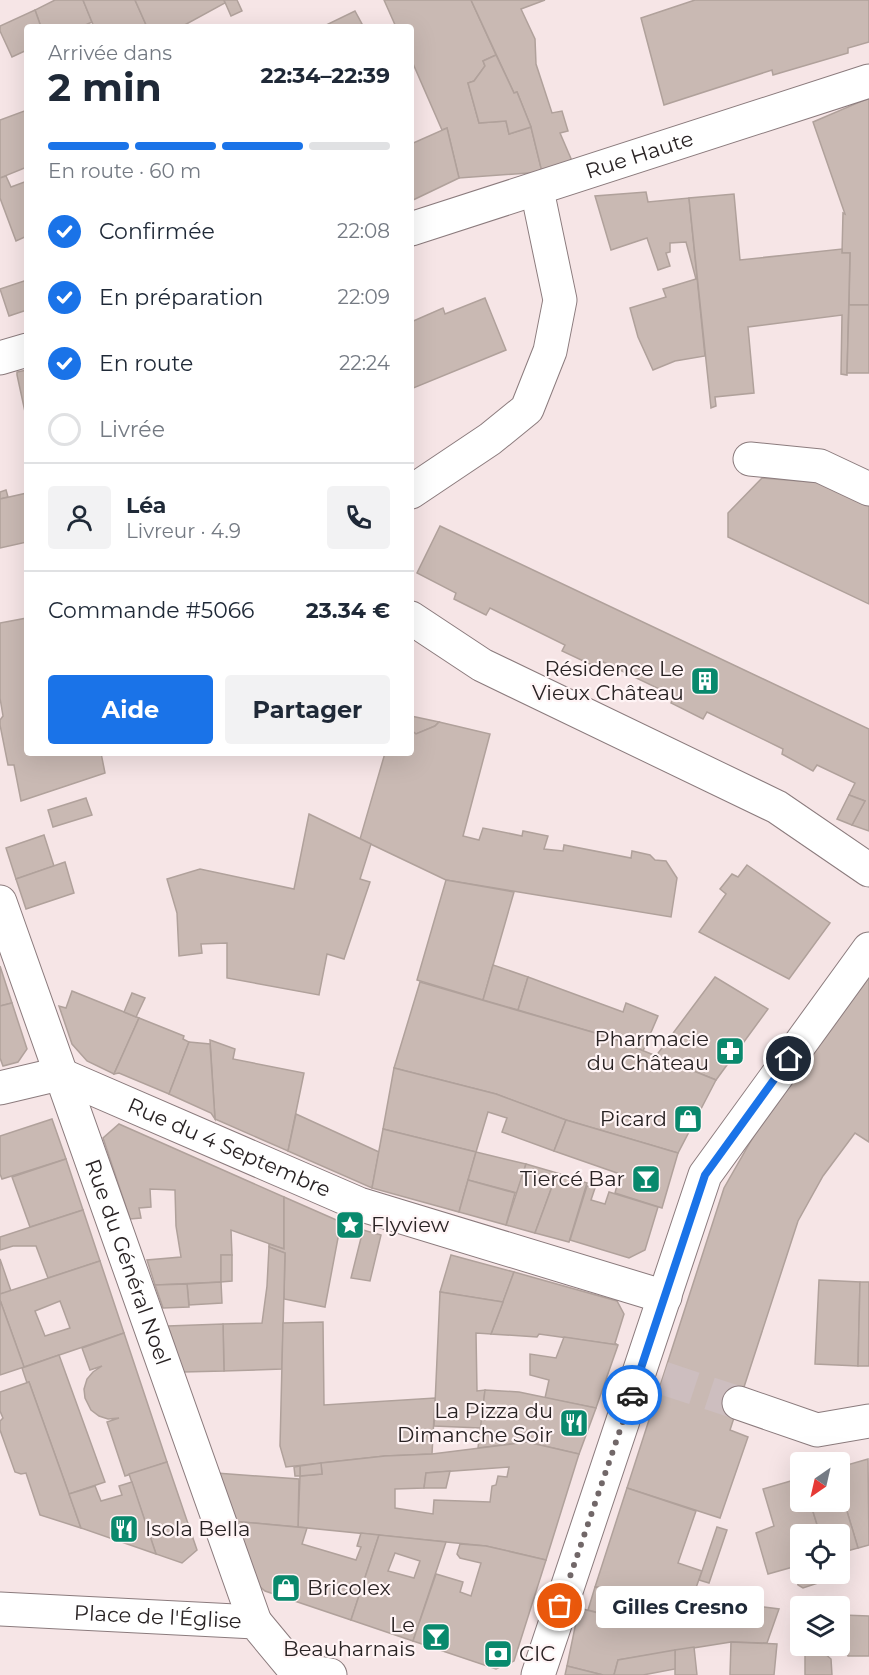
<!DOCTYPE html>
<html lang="fr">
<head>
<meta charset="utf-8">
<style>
  body { margin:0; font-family:Montserrat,sans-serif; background:#f2f2f3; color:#1f2937; height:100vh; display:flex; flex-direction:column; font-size:22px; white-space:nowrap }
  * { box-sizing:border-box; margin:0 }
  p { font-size:20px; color:#747a83 }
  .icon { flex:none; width:33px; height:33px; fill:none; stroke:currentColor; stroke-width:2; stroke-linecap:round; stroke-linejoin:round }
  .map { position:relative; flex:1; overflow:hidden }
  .drawer { position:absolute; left:24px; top:24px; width:390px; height:732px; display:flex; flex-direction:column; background:#fff; border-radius:6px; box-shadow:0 6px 24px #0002 }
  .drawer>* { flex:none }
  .needle { width:39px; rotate:214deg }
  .fabs { position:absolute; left:790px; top:1452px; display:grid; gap:12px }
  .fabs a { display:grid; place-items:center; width:60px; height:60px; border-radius:6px; background:#fff; box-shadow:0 6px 24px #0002; font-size:30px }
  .pin { position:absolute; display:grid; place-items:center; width:51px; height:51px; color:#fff; margin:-26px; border:3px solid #fff; border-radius:50%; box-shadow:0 2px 6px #0007 }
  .courier { position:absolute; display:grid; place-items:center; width:60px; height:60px; margin:-30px; border:4px solid #1a73e8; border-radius:50%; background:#fff; color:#222; box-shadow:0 2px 8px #0007 }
  .bubble { position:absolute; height:42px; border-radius:6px; background:#fff; box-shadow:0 6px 24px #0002; font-size:20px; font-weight:700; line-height:42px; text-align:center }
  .headline em { font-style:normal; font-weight:700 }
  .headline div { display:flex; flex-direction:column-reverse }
  .headline { display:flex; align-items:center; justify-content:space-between; height:102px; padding:0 24px }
  h1 { font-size:39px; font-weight:700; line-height:45px }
  .bar { display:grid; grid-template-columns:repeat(4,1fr); gap:9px 6px; align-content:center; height:72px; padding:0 24px }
  .bar i { height:8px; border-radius:4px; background:#e0e1e3 }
  .bar .selected { background:#1a73e8 }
  .bar p { grid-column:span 4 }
  .line { display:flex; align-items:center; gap:15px; padding:0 24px; border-top:2px solid #e0e1e3 }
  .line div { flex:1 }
  .round { display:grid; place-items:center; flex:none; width:63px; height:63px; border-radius:6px; background:#f2f2f3 }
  ol { padding:0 24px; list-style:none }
  li { display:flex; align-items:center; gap:18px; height:66px }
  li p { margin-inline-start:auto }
  li .icon { padding:6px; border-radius:50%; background:#1a73e8; color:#fff; stroke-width:4 }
  li:last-child { color:#747a83 }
  li i { width:33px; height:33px; border:3px solid #e0e1e3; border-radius:50% }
  .button { display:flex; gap:12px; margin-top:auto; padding:12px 24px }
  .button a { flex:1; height:69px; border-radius:6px; background:#1a73e8; color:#fff; font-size:24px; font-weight:700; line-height:69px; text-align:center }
  .button a+a { background:#f2f2f3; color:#1f2937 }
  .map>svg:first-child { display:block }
  .building { fill:#c9b9b3; stroke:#b0a19b; stroke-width:1.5; fill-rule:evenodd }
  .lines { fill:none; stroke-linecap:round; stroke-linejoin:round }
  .minor-tunnel { stroke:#cdbebf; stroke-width:33; stroke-dasharray:33 16; stroke-linecap:butt }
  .minor-casing { stroke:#8b7b7d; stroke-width:35 }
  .minor { stroke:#fff; stroke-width:33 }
  .done { stroke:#716768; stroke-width:6; stroke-dasharray:0 10.8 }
  .route { stroke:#1a73e8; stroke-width:8 }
  .labels { text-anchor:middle; stroke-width:4.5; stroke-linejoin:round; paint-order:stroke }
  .street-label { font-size:21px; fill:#292324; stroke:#fff4f5 }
  .poi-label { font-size:21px; fill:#292324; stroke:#fff4f5; text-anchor:end }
</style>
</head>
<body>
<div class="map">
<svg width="869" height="1675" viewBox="0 0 869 1675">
  <rect width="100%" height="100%" fill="#f6e5e6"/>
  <!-- building -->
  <g class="building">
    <path d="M55,0h28l9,22 -11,5h-40l-6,-17z"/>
    <path d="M83,0h52l12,27h-53z"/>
    <path d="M135,0h89l1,3 -44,24h-34z"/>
    <path d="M224,0h13l5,11 -11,5z"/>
    <path d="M384,0h87l25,55 -13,6 2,5 -11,15 -6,2 11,40 27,-2 3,13 22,-7 11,45 -83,6 -12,-50 -5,2 -31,-71v-32h-15z"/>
    <path d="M471,0h74l-24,9 14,30 1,25 16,49 10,-2 6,20 -8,2 15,35 -33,4 -11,-45 -14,-35 -3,1z"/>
    <path d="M695,0h174v42l-21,6v5l-75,22 -1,-5 -108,35 -23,-87z"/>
    <path d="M35,10l6,17h-14v23l-15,7 -12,-26v-5z"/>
    <path d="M355,11l7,13 -7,3h-28l-1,-2z"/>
    <path d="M496,55l18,38 3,-1 14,35 -22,7 -3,-13 -27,2 -11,-40 6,-2 11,-15 -2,-5z"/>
    <path d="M869,98v207h-20l1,-52h-8l1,-40 2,1 -32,-92z"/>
    <path d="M27,110v57l-27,11v-58z"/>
    <path d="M447,128l12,50 -48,23v-57z"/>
    <path d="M6,176l5,11 16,-6v55l-11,5 -16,-43v-20z"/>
    <path d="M646,192l2,10 41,-4 16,158 -30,5 -22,9 -15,-33 -8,-29 36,-11 -3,-8 33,-10 -10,-37 -16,1v9l-4,1 4,13 -12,4 -11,-32 -36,12 -16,-54z"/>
    <path d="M734,194l6,66 102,-11v4h8l-3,122 -6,-1 1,-59 -94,12 6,66 -39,4 1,9 -5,2 -22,-210z"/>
    <path d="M27,280v30l-18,6 -9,-27z"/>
    <path d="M485,298l21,52 -95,39v-67l32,-14 2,6z"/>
    <path d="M849,305h20v68h-22z"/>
    <path d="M27,370v51l-10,-46v-3z"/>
    <path d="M762,478l75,6 32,17v103l-141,-67v-24z"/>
    <path d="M6,490l2,7 -8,2v-7z"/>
    <path d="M27,493v49l-27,6v-49z"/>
    <path d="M440,526l429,203v102l-17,-6 13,-24 -16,-6 6,-12 -38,-18 -4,6 -31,-17 1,-5 -76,-37 -4,7 -32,-16 3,-7 -75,-36 -5,6 -32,-15 3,-6 -75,-37 -4,7 -32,-16 2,-6 -39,-20z"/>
    <path d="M27,618v135h74l4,20 -84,28 -7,-36h-6l-8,-40v-5l3,-4 -3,-18v-75z"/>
    <path d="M411,716l28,6 -4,4 -19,8 -5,-4z"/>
    <path d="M439,722l51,12 -27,102 16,4 4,-12 39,8 1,-5 25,5 -4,13 19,2 1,-6 67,13 1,-7 18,4 5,5 11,1 11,17 -6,39 -225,-37 -86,-41 25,-86h26v-23l5,4 19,-8z"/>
    <path d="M849,795l16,6 -13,24 -15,-6z"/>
    <path d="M86,798l6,17 -39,12 -5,-17z"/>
    <path d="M309,814l62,30 -11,35 10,3 -26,77 -17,-5 -8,41 -92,-17v-35l-26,1 1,9 -23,3 -2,-43 -10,-34 33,-10 94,20z"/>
    <path d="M44,835l10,31 -38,13 -10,-31z"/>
    <path d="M65,862l9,31 -48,16 -10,-30z"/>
    <path d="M747,865l83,58 -41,56 -90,-47 27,-38 -6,-5 12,-15 6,3z"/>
    <path d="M446,880l68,12 -31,108 -66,-20z"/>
    <path d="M493,965l35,12 -10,33 -35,-10z"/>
    <path d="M0,966l12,37 -12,3z"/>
    <path d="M869,966v176l-14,-9 -32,43 -25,45 -68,209 18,7 -28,81 -93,-30 97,-300 40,-70z"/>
    <path d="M528,977l95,35 3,-9 32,13 -15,35 -34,-14 -91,-27z"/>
    <path d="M715,977l53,32 -52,71 -60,-24z"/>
    <path d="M420,982l189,55 107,43 -38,73 -112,-33 -70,-26 -102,-26z"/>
    <path d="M72,991l67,27 -25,56 -27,-13 -15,-17 -13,-38 7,2z"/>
    <path d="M132,993l13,5 -9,19 -12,-5z"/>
    <path d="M12,1003l15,46 -9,13 -15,4 -3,-8v-52z"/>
    <path d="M139,1018l45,18 -1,3 6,3 -20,52 -50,-21 -5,1z"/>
    <path d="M210,1040l25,9 -2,10 71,14 -16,78 -73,-32z"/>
    <path d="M189,1042l21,2 5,75 -4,-6 -42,-19z"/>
    <path d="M394,1068l102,26 70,26 -12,31 -52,-19 5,-14 -19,-6 -12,40 -93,-23z"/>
    <path d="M296,1114l83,38 -7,36 -84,-37z"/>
    <path d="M52,1119l14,40 -64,20 -2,-5v-38z"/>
    <path d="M566,1120l112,33 -16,55 -47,-15 5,-19 -66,-23z"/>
    <path d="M119,1124l165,73v52l-53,-19 1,25h-11v27l-66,3 -8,-25 34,-3 -5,-31 -1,-36 -25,-1 1,18 -12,1 2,10 -11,1 -27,-81z"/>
    <path d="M383,1129l93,23 -17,60 -87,-24z"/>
    <path d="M476,1152l50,12 -9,29 -49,-13z"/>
    <path d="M66,1159l17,51 -53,17 -18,-50z"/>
    <path d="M526,1164l31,9 -22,60 -29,-8z"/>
    <path d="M557,1173l30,10 -18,59 -34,-9z"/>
    <path d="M468,1180l47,13 -9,32 -47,-13z"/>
    <path d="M587,1186l8,2 -4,12 14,4 4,-12 49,15 -13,43 -16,8 -59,-18z"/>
    <path d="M284,1197l57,25 -16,85 -41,-8 1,-46 -16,-6v-3l15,5z"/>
    <path d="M83,1210l17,51 -52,17 -12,-32h-23l-13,4v-13z"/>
    <path d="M363,1230l18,5 -11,46 -19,-3z"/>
    <path d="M269,1247l16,6 -3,116 -58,2 -1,-47 39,-1 5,-37z"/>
    <path d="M221,1255h11v26l-11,1z"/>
    <path d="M451,1255l63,17 -11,30 -63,-10z"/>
    <path d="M0,1259l11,32 -11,3z"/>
    <path d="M100,1261l24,72 -100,34 -24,-67v-6zM60,1301l10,27 -25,8 -10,-25z"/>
    <path d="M514,1272l103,29 7,13 -9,29 3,2 -79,-11 -2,3 -46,-3z"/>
    <path d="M819,1280l41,2 -2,84 -43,-2z"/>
    <path d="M221,1282l1,21 -33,2 -2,-21z"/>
    <path d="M860,1282h9v84h-11z"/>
    <path d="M187,1284l2,23 -26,1 -8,-23z"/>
    <path d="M440,1292l63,10 -12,32 -15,-1 1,58 8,-1 -4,38 -47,-2z"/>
    <path d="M0,1300l24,67 -24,8z"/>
    <path d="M323,1322l1,83 111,-7 -3,56 -47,2 -99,11 -6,-21 3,-123z"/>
    <path d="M223,1324l1,47 -41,1 -15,-46z"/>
    <path d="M124,1333l43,129 -42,14 -18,-54 12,-4 -11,1 -9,-3 -8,-6 -6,-12 -1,-9 3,-10 6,-7 9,-6 -12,4 -8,-22z"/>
    <path d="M564,1337l54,8 -22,63 -51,-10 4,-18 -19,-5v-21l26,4z"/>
    <path d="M59,1355l46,127 -36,12 -40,-112 -2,1 -5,-15z"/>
    <path d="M29,1382l40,112 12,34 -41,-13 -14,-42 -5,1 -6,-2 -15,-42v-9l3,-3 -3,-7v-19z"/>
    <path d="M485,1390l34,2 77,16 -17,46 -52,-12 -49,6z"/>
    <path d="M527,1442l52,12 -33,106 -60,-14 -188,-19 2,-51 22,-2 -1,-11 64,-7 47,-2zM509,1467l-2,10 -9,-1 -2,9 -4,1 -2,16 -56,-2 -1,14 -38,-6v-19l29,-1 2,-15z"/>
    <path d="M868,1459l1,86 -11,3 -18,-60v-21z"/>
    <path d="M167,1462l30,88 -15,13 -26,-9 -27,-80z"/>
    <path d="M321,1463l1,11 -22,2v-10z"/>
    <path d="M300,1466v10h-5l-1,-9z"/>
    <path d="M450,1471l-4,17h-22l2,-15z"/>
    <path d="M216,1473l83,6 -1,48 -67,-6z"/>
    <path d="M801,1478v24h9l10,32h-19v40h31l1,4 -30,10 -5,-3 -5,-18 -25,7 -12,-41 18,-7 -11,-37z"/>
    <path d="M132,1482l24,72 -75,-26 -12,-34 26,-8 6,15 21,-6 -3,-9z"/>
    <path d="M627,1488l69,23 -18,52 24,8 -10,28 -97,-12z"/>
    <path d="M840,1488l18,60 -18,5v-19h-20l-10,-32h30z"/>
    <path d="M231,1521l76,7 -5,16 54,16 5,-13 -4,-1 4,-13 18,2 -28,85 -86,-29 -16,-14z"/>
    <path d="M717,1527l10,3 -18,53 -10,-3z"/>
    <path d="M379,1535l67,7 -33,99 -62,-21zM395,1553l25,8 -6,17 -26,-7z"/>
    <path d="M460,1544l26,2 60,14 -32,101 -18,8 -83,-28 23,-67 27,8 -3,10 11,4 10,-33 -21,-5 -3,-4z"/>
    <path d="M595,1587l105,12 -2,20h-77l-33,-9z"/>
    <path d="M700,1599l79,10 -12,34 -36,-1 -113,18 -4,15h-11l-36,-9 12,-58 42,11h77z"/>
    <path d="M842,1615l27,1v40h-21z"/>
    <path d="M731,1642l46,2 -3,31h-44z"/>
    <path d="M805,1646l19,7 7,6 1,16h-27z"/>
    <path d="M805,1646h20l-1,7z"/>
    <path d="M694,1647l3,28h-22v-25z"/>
    <path d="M675,1650v19l-32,6h-29l4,-15z"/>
    <path d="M567,1666l36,9h-38z"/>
  </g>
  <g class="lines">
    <!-- minor-tunnel -->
    <path class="minor-tunnel" d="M663,1378l76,25"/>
    <!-- minor casing -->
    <g class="minor-casing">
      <g id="minor">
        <path id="s1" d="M411,229l458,-148"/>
        <path d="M0,358l27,-8"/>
        <path d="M750,459l70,7 49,23"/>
        <path d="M411,492l79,-53 37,-30 23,-58 10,-51 -23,-110"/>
        <path d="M411,618l71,47 295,142 92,63"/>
        <path id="s2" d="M0,902l255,720"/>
        <path id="s3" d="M0,1088l59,-14 300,130 306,93"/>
        <path d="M739,1403l78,27 52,-9"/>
        <path id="s4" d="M0,1609l255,13 39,47 36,6"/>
        <path d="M538,1675l167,-500 164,-226"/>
      </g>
    </g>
    <!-- minor -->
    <use href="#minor" class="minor"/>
  </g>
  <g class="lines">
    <!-- done -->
    <path class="done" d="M560,1606l72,-211"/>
    <!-- route -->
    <path class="route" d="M632,1395l73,-220 84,-116"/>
  </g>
  <!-- icons -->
  <defs>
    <g id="building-square" transform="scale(1.5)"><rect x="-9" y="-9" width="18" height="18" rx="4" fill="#09896d" stroke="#fff4f5"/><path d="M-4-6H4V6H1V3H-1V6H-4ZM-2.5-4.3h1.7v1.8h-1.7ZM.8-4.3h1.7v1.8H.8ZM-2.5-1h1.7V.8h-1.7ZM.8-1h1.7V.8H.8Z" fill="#fff"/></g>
    <g id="pharmacy-square" transform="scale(1.5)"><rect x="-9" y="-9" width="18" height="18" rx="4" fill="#09896d" stroke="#fff4f5"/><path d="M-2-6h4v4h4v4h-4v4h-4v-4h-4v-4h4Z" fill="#fff"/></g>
    <g id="shop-square" transform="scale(1.5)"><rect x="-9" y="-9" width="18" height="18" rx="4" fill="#09896d" stroke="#fff4f5"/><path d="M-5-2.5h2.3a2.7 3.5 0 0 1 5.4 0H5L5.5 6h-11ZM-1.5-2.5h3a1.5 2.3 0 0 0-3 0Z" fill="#fff"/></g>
    <g id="bar-square" transform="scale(1.5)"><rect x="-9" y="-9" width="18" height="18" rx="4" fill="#09896d" stroke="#fff4f5"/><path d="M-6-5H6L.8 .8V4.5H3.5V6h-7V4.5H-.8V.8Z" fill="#fff"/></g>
    <g id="sight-square" transform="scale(1.5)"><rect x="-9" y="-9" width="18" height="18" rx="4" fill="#09896d" stroke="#fff4f5"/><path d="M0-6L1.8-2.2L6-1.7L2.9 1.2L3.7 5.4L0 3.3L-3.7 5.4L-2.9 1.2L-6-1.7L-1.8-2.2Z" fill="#fff"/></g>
    <g id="restaurant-square" transform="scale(1.5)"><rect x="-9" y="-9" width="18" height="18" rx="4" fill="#09896d" stroke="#fff4f5"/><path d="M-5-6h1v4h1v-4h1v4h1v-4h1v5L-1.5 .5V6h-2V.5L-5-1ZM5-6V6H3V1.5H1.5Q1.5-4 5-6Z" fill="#fff"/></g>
    <g id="bank-square" transform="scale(1.5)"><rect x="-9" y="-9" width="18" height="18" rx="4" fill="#09896d" stroke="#fff4f5"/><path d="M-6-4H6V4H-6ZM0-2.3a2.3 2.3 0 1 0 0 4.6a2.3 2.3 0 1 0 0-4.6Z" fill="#fff"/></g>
  </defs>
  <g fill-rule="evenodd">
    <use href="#building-square" x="705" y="681"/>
    <use href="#pharmacy-square" x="730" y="1051"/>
    <use href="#shop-square" x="688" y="1119"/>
    <use href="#bar-square" x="646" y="1179"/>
    <use href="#sight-square" x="350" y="1225"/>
    <use href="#restaurant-square" x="574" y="1423"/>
    <use href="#restaurant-square" x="124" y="1529"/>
    <use href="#shop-square" x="286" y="1588"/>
    <use href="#bar-square" x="436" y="1637"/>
    <use href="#bank-square" x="498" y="1654"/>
  </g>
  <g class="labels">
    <!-- street labels -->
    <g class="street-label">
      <text dy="7" stroke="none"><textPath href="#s1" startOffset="240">Rue Haute</textPath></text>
      <text dy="7" stroke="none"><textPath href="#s3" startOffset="246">Rue du 4 Septembre</textPath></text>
      <text dy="7" stroke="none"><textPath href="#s2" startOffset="382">Rue du Général Noel</textPath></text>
      <text dy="7" stroke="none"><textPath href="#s4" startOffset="158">Place de l'Église</textPath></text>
    </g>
    <!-- poi labels -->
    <g class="poi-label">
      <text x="684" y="676">Résidence Le<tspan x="684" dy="24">Vieux Château</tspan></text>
      <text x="709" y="1046">Pharmacie<tspan x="709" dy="24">du Château</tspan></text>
      <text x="667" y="1126">Picard</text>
      <text x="625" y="1186">Tiercé Bar</text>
      <text x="371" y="1232" text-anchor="start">Flyview</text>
      <text x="553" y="1418">La Pizza du<tspan x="553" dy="24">Dimanche Soir</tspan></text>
      <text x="145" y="1536" text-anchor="start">Isola Bella</text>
      <text x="307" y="1595" text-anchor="start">Bricolex</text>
      <text x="415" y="1632">Le<tspan x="415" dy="24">Beauharnais</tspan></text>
      <text x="519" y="1661" text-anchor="start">CIC</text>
    </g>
  </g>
</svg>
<div class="fabs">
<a><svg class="needle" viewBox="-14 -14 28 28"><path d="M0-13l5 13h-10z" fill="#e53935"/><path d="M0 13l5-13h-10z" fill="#747a83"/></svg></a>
<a><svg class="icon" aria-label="locate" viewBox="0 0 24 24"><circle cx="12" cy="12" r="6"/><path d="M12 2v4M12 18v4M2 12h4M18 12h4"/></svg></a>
<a><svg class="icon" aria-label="layers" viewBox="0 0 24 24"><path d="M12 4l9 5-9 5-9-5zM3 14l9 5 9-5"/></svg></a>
</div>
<div class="pin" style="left:560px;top:1606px;background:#ea580c"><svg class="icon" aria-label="bag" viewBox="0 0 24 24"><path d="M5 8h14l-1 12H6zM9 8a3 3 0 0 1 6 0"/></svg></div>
<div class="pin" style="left:789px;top:1059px;background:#1f2937"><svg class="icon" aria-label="home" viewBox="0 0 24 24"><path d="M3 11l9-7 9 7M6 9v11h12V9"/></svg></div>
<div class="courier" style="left:632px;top:1395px"><svg class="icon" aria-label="car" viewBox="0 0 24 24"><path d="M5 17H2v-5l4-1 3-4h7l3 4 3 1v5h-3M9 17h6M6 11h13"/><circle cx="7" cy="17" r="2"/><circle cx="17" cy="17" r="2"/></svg></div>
<div class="bubble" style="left:596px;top:1586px;width:168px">Gilles Cresno</div>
<section class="drawer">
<div class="headline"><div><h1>2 min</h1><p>Arrivée dans</p></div><em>22:34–22:39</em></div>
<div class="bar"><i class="selected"></i><i class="selected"></i><i class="selected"></i><i></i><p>En route · 60 m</p></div>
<ol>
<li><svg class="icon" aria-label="check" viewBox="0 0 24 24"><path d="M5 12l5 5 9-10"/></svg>Confirmée<p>22:08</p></li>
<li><svg class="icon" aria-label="check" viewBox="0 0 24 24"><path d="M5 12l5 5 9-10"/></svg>En préparation<p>22:09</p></li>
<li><svg class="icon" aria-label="check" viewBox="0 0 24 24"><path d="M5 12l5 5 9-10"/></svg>En route<p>22:24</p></li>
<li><i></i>Livrée</li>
</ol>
<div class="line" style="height:108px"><a class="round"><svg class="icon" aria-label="person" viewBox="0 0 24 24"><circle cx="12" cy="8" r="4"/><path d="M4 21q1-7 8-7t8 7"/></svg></a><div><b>Léa</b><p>Livreur · 4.9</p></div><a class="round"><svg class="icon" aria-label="phone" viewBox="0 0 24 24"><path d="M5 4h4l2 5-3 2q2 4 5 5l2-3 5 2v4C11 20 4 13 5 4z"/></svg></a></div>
<div class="line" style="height:78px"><div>Commande #5066</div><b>23.34 €</b></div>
<div class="button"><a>Aide</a><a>Partager</a></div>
</section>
</div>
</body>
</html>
